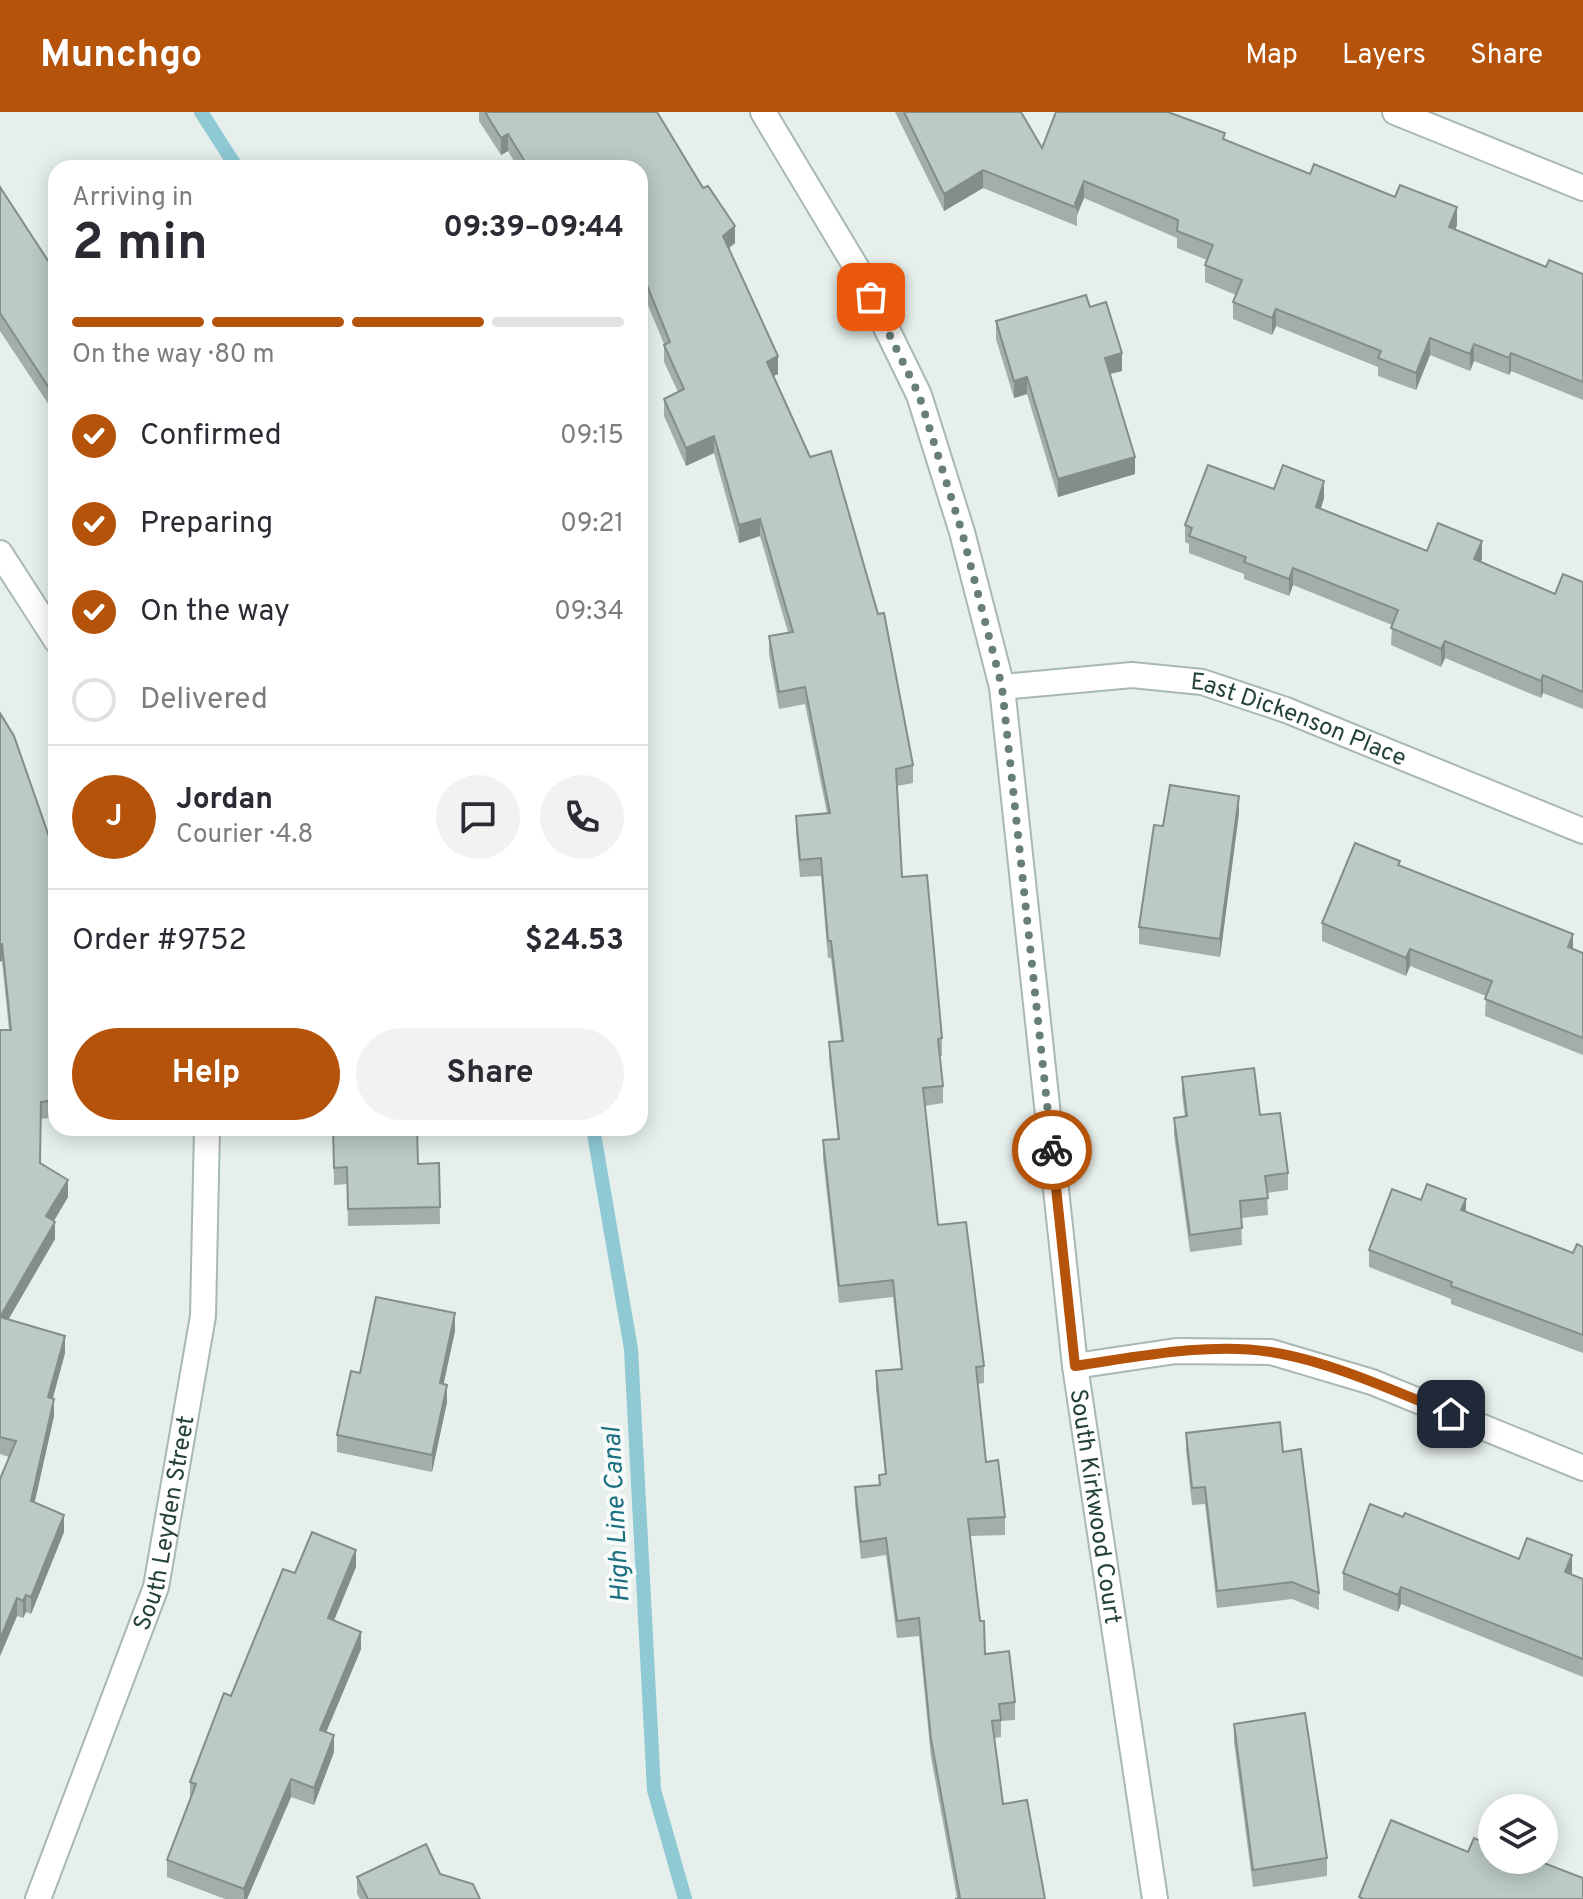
<!DOCTYPE html>
<html lang="en">
<head>
<meta charset="utf-8">
<style>
  body { margin:0; font-family:Overpass,sans-serif; background:#f2f2f3; color:#2b2b33; height:100vh; display:flex; flex-direction:column; font-size:30px; white-space:nowrap }
  * { box-sizing:border-box; margin:0 }
  p { font-size:26px; color:#7c7c81 }
  .icon { flex:none; width:44px; height:44px; fill:none; stroke:currentColor; stroke-width:2; stroke-linecap:round; stroke-linejoin:round }
  .map { position:relative; flex:1; overflow:hidden }
  .panel { position:absolute; left:48px; top:48px; width:600px; height:976px; display:flex; flex-direction:column; background:#fff; border-radius:24px; box-shadow:0 4px 20px #0003 }
  .panel>* { flex:none }
  .fabs { position:absolute; left:1478px; top:1682px; display:grid; gap:16px }
  .fabs a { display:grid; place-items:center; width:80px; height:80px; border-radius:50%; background:#fff; box-shadow:0 4px 20px #0003; font-size:40px }
  .pin { position:absolute; display:grid; place-items:center; width:68px; height:68px; color:#fff; margin:-34px; border-radius:16px; box-shadow:0 4px 12px #0006 }
  .courier { position:absolute; display:grid; place-items:center; width:80px; height:80px; margin:-40px; border:6px solid #b45309; border-radius:50%; background:#fff; color:#222; box-shadow:0 2px 10px #0007 }
  .headline em { font-style:normal; font-weight:700 }
  .headline div { display:flex; flex-direction:column-reverse }
  .headline { display:flex; align-items:center; justify-content:space-between; height:136px; padding:0 24px }
  h1 { font-size:52px; font-weight:700; line-height:60px }
  .bar { display:grid; grid-template-columns:repeat(4,1fr); gap:12px 8px; align-content:center; height:96px; padding:0 24px }
  .bar i { height:10px; border-radius:6px; background:#e1e1e2 }
  .bar .selected { background:#b45309 }
  .bar p { grid-column:span 4 }
  .line { display:flex; align-items:center; gap:20px; padding:0 24px; border-top:2px solid #e1e1e2 }
  .line div { flex:1 }
  .round { display:grid; place-items:center; flex:none; width:84px; height:84px; border-radius:42px; background:#f2f2f3 }
  ol { padding:0 24px; list-style:none }
  li { display:flex; align-items:center; gap:24px; height:88px }
  li p { margin-inline-start:auto }
  li .icon { padding:8px; border-radius:50%; background:#b45309; color:#fff; stroke-width:4 }
  li:last-child { color:#7c7c81 }
  li i { width:44px; height:44px; border:4px solid #e1e1e2; border-radius:50% }
  .cta { display:flex; gap:16px; margin-top:auto; padding:16px 24px }
  .cta a { flex:1; height:92px; border-radius:48px; background:#b45309; color:#fff; font-size:32px; font-weight:700; line-height:92px; text-align:center }
  .cta a+a { background:#f2f2f3; color:#2b2b33 }
  header { display:flex; align-items:center; gap:48px; box-sizing:border-box; height:112px; padding:0 40px; background:#b45309; color:#fff }
  header strong { font-size:38px }
  nav { display:flex; gap:44px; margin-inline-start:auto; font-size:28px }
  .map>svg:first-child { display:block }
  .lines { fill:none; stroke-linecap:round; stroke-linejoin:round }
  .stream { stroke:#8ec9d4; stroke-width:14 }
  .street-casing { stroke:#a8b8b2; stroke-width:28 }
  .street { stroke:#fff; stroke-width:24 }
  .wall { fill:#a1aea9 }
  .shaded-wall { fill:#838d89 }
  .building { fill:#bbcac4; stroke:#838d89; stroke-width:2 }
  .done { stroke:#687f78; stroke-width:8; stroke-dasharray:0 14.4 }
  .route { stroke:#b45309; stroke-width:10 }
  .labels { text-anchor:middle; stroke-width:8; stroke-linejoin:round; paint-order:stroke }
  .street-label { font-size:24px; fill:#24423a; stroke:#f7fbf9 }
  .water-label { font-size:26px; font-style:italic; fill:#1c6f80; stroke:#f7fbf9 }
</style>
</head>
<body>
<header>
<strong>Munchgo</strong>
<nav><a>Map</a><a>Layers</a><a>Share</a></nav>
</header>
<div class="map">
<svg width="1583" height="1787" viewBox="0 0 1583 1787">
  <rect width="100%" height="100%" fill="#e6efeb"/>
  <g class="lines">
    <!-- stream -->
    <g class="stream">
      <path d="M201,0l36,56"/>
      <path d="M593,1016l38,221 23,441 31,109"/>
    </g>
    <!-- street casing -->
    <g class="street-casing">
      <g id="street">
        <path id="s1" d="M763,0l96,160 60,123 43,137 40,155 73,679 80,533"/>
        <path d="M1395,0l188,76"/>
        <path d="M0,441l56,87"/>
        <path id="s2" d="M1002,575l130,-12 70,7 84,28 297,121"/>
        <path d="M1075,1254l101,-15 95,1 101,30 211,86"/>
        <path id="s3" d="M38,1787l118,-312 47,-271 4,-188"/>
      </g>
    </g>
    <!-- street -->
    <use href="#street" class="street"/>
  </g>
  <!-- wall -->
  <g class="wall">
    <path d="M479,0h178l78,131 -6,5 49,126 -5,2 140,389v18l-16,3 5,91 40,161v18h-2l3,30v17l-18,3 13,119 46,141v17l-6,1 8,78 19,55v18l-35,1 15,118 30,48v18l-14,1v16l-7,1 9,66 42,95 -88,-1 -26,-141 -12,-121 -22,2 -11,-83 -25,4 -6,-55v-17l24,-2v-10l6,-1 -9,-85v-18l25,-2 -8,-72 -54,6 -16,-145v-18l15,-1 -9,-80v-17l12,-1 -10,-83h-3l-7,-82 -21,1 -4,-44v-17l31,-3 -22,-109 -26,5 -10,-55v-18l19,-4 -28,-96 -21,7 -25,-90 -28,13 -22,-50v-17l14,-7 -14,-30v-18l-24,-58v-118h-122l-10,-17 -7,4 -22,-34z"/>
    <path d="M895,0h126l21,36 183,-8 85,34 147,51 -2,5 91,37 37,7v126l-72,-29 -2,4 -35,-14 -4,10 -40,-16 -14,35 -38,-14v-9l-102,-41 -4,9 -39,-16v-17l3,-7 -31,-13v-17l2,-5 -30,-12v-10l-93,-40 -7,17v11l-94,-38 -39,23z"/>
    <path d="M0,75l56,86 -5,135 -51,-77z"/>
    <path d="M1090,195l32,64 -12,3 25,100 -77,23 -31,-103 -13,4 -18,-59v-18z"/>
    <path d="M1274,377l50,9 -3,10 106,43 55,8 -2,3 75,32 28,-12v127l-40,-16 -2,5 -96,-40 -4,9 -50,-22 1,-20 -99,-40 -4,11 -45,-17v-5l-55,-21v-9l-4,-2v-17z"/>
    <path d="M0,601l53,135 3,-1v270l-15,2v44l27,34 -14,24 1,18 -47,81 57,33 -12,45 1,18 -20,87 30,29 -33,82 -5,-2 -3,6 -6,-2 -17,40v-177l9,-22 -9,-3v-424h9l-7,-69z"/>
    <path d="M1239,701l-19,144 -81,-13v-17l24,-101z"/>
    <path d="M1400,754l183,87v102l-98,-39 1,-20 -76,-30 -4,10 -84,-35v-18z"/>
    <path d="M1182,965l78,38 28,58v17l-21,3 1,22 -27,3 1,27 -52,7 -16,-117v-17l11,-1 -3,-23z"/>
    <path d="M333,1016l85,36 21,-1 1,61 -92,2 -1,-42 -13,1z"/>
    <path d="M1466,1100l107,41 10,-6v106l-132,-49v-5l-82,-32v-17z"/>
    <path d="M455,1219l-12,53 4,18 -15,70 -95,-20v-17l23,-62z"/>
    <path d="M1186,1321l97,19 36,141v17l-27,-11 -75,9 -12,-104 -13,1 -6,-55z"/>
    <path d="M1403,1405l116,42 53,13 -1,3 12,4v98l-182,-73 -3,8 -55,-22v-17z"/>
    <path d="M356,1455l-22,53 27,29 -35,83 8,20 -20,53 -23,-8 -44,102h-22l-58,-22v-17l23,-61v-17l41,-86 64,-123z"/>
    <path d="M1234,1612l93,134v18l-74,11 -19,-145z"/>
    <path d="M440,1762l40,25h-120l-3,-5v-17z"/>
  </g>
  <!-- shaded-wall -->
  <g class="shaded-wall">
    <path d="M508,22v17l-7,4v-17z"/>
    <path d="M545,50v6h-9z"/>
    <path d="M983,58v18l-39,23v-17z"/>
    <path d="M1084,69v17l-7,17v-7l-2,-4z"/>
    <path d="M1457,95v18l-8,20v-18z"/>
    <path d="M735,114v17l-12,10v-17z"/>
    <path d="M1276,197v17l-4,9v-17z"/>
    <path d="M1430,226v17l-14,35v-17z"/>
    <path d="M1474,232v17l-4,10v-17z"/>
    <path d="M1122,241v18l-17,4v-17z"/>
    <path d="M1511,241v18l-2,4v-17z"/>
    <path d="M778,244v18l-11,5v-17z"/>
    <path d="M1027,265v17l-13,4v-17z"/>
    <path d="M56,276v17l-5,3v-17z"/>
    <path d="M714,324v17l-28,13v-18z"/>
    <path d="M1135,345v17l-77,23v-18z"/>
    <path d="M1324,369v17l-8,26v-17z"/>
    <path d="M760,407v17l-21,7v-18z"/>
    <path d="M1482,429v18l-8,18v-18z"/>
    <path d="M1293,456v17l-4,11v-17z"/>
    <path d="M1445,529v17l-4,9v-18z"/>
    <path d="M1543,563v18l-2,5v-17z"/>
    <path d="M1239,684v17l-19,144v-18z"/>
    <path d="M1573,822v18l-5,-5z"/>
    <path d="M0,832h2v17l-2,1z"/>
    <path d="M1410,837v17l-4,10v-18z"/>
    <path d="M68,1068v17l-22,37v-18z"/>
    <path d="M1466,1087v17l-5,-6z"/>
    <path d="M55,1110v17l-55,95v-17z"/>
    <path d="M455,1201v18l-15,70v-18z"/>
    <path d="M65,1224v17l-17,62v-18z"/>
    <path d="M447,1273v17l-15,70v-17z"/>
    <path d="M54,1287v17l-23,103v-18z"/>
    <path d="M64,1403v17l-33,82v-17z"/>
    <path d="M356,1438v17l-28,68v-17z"/>
    <path d="M1572,1443v17l-7,18v-18z"/>
    <path d="M1401,1475v17l-3,8v-17z"/>
    <path d="M26,1483v17l-3,6v-17z"/>
    <path d="M17,1486v18l-17,40v-17z"/>
    <path d="M361,1520v17l-41,98v-17z"/>
    <path d="M334,1623v17l-20,53v-17z"/>
    <path d="M291,1667v18l-44,102h-3v-10z"/>
  </g>
  <!-- building -->
  <g class="building">
    <path d="M485,0h172l46,76 5,-2 27,40 -12,10 55,120 -11,6 43,95 21,-6 47,163 6,-1 29,152 -17,4 6,108 25,-2 15,163 -4,1 5,47 -20,2 15,137 28,-3 18,144 -8,1 10,95 12,-2 7,57 -37,2 12,102h4l1,33 24,-3 6,51 -16,2 2,16 -9,1 11,83 24,-4 18,99h-90l5,-1 -29,-159 -12,-121 -22,3 -11,-83 -25,4 -6,-55 25,-2 -1,-10 7,-1 -10,-103 26,-2 -9,-89 -54,6 -16,-146 16,-1 -10,-97 14,-1 -12,-100h-3l-7,-83 -21,2 -4,-44 34,-3 -25,-126 -26,5 -10,-56 24,-4 -33,-113 -21,6 -25,-89 -28,12 -22,-49 20,-10 -20,-44 6,-3 -30,-74v-100h-91l-4,-6 -9,6h-7l-21,-34 -7,4z"/>
    <path d="M904,0h117l21,36 14,-36h112l57,21 -2,6 87,35 4,-10 81,33 5,-12 57,22 -8,20 97,40 3,-7 34,14v108l-72,-29 -2,5 -35,-14 -4,10 -40,-16 -14,35 -38,-15 3,-7 -105,-42 -4,9 -39,-16 9,-22 -37,-15 8,-20 -36,-14 1,-11 -94,-39 -9,23 2,4 -94,-38 -39,24z"/>
    <path d="M0,75l56,86v115l-5,3 -51,-78z"/>
    <path d="M1086,183l4,12 16,-5 16,51 -17,5 30,99 -77,22 -31,-102 -13,4 -18,-60z"/>
    <path d="M1208,353l66,24 9,-24 41,16 -8,26 111,44 11,-28 44,18 -8,18 81,35 8,-20 20,8v110l-40,-17 -2,6 -96,-40 -4,8 -50,-21 7,-18 -105,-42 -4,11 -45,-17 2,-5 -57,-21 3,-8 -7,-3z"/>
    <path d="M0,601l14,23 39,112 3,-1v253l-15,2 -1,61 28,17 -22,36 9,6 -55,95v-287h11l-9,-86h-2z"/>
    <path d="M1170,673l69,11 -19,143 -81,-12 15,-102 9,1z"/>
    <path d="M1355,731l45,18 -2,4 175,69 -5,13 15,6v85l-98,-39 7,-18 -82,-32 -4,9 -84,-35z"/>
    <path d="M1254,956l6,47 20,-2 8,60 -23,3 3,22 -28,3 2,27 -52,7 -16,-117 13,-2 -5,-39z"/>
    <path d="M333,1016h84l1,36 21,-1 1,44 -92,2 -1,-42 -13,1z"/>
    <path d="M1427,1072l39,15 -5,11 112,43 4,-9 6,3v88l-132,-49 1,-4 -83,-32 23,-61 29,11z"/>
    <path d="M376,1185l79,16 -15,70 7,2 -15,70 -95,-20 14,-64 9,2z"/>
    <path d="M0,1205l65,19 -17,61 6,2 -23,102 33,14 -33,82 -5,-2 -3,6 -6,-3 -17,41v-160l16,-38 -16,-4z"/>
    <path d="M1280,1310l3,30 18,-3 18,144 -27,-11 -75,9 -12,-104 -13,1 -6,-55z"/>
    <path d="M1370,1392l33,13 2,-4 114,46 8,-21 45,17 -7,17 18,7v80l-182,-72 -3,8 -55,-22z"/>
    <path d="M312,1420l44,18 -28,68 33,14 -41,98 14,5 -20,53 -23,-9 -47,110 -77,-29 29,-76 -6,-2 34,-89 7,3 52,-127 12,4z"/>
    <path d="M1305,1601l22,145 -74,12 -19,-146z"/>
    <path d="M1391,1708l77,32 6,-14 18,8v14h44l47,18v21h-219l-5,-2z"/>
    <path d="M426,1732l14,30 33,10 7,15h-112l-11,-22z"/>
  </g>
  <g class="lines">
    <!-- done -->
    <path class="done" d="M871,185l48,98 43,137 40,155 50,463"/>
    <!-- route -->
    <path class="route" d="M1052,1038l23,216c62,-9 133,-24 196,-14 58,9 126,40 180,62"/>
  </g>
  <g class="labels">
    <!-- street labels -->
    <g class="street-label">
      <text dy="8" stroke="none"><textPath href="#s2" startOffset="304">East Dickenson Place</textPath></text>
      <text dy="8" stroke="none"><textPath href="#s1" startOffset="1452">South Kirkwood Court</textPath></text>
      <text dy="8" stroke="none"><textPath href="#s3" startOffset="398">South Leyden Street</textPath></text>
    </g>
    <!-- water labels -->
    <g class="water-label">
      <text transform="translate(615 1403) rotate(-93)" y="9">High Line Canal</text>
    </g>
  </g>
</svg>
<div class="fabs">
<a><svg class="icon" aria-label="layers" viewBox="0 0 24 24"><path d="M12 4l9 5-9 5-9-5zM3 14l9 5 9-5"/></svg></a>
</div>
<div class="pin" style="left:871px;top:185px;background:#ea580c"><svg class="icon" aria-label="bag" viewBox="0 0 24 24"><path d="M5 8h14l-1 12H6zM9 8a3 3 0 0 1 6 0"/></svg></div>
<div class="pin" style="left:1451px;top:1302px;background:#1f2937"><svg class="icon" aria-label="home" viewBox="0 0 24 24"><path d="M3 11l9-7 9 7M6 9v11h12V9"/></svg></div>
<div class="courier" style="left:1052px;top:1038px"><svg class="icon" aria-label="bike" viewBox="0 0 24 24"><circle cx="6" cy="16" r="4"/><circle cx="18" cy="16" r="4"/><path d="M6 16l4-8h5l3 8M10 8l3 8H6M13 5h3"/></svg></div>
<section class="panel">
<div class="headline"><div><h1>2 min</h1><p>Arriving in</p></div><em>09:39–09:44</em></div>
<div class="bar"><i class="selected"></i><i class="selected"></i><i class="selected"></i><i></i><p>On the way · 80 m</p></div>
<ol>
<li><svg class="icon" aria-label="check" viewBox="0 0 24 24"><path d="M5 12l5 5 9-10"/></svg>Confirmed<p>09:15</p></li>
<li><svg class="icon" aria-label="check" viewBox="0 0 24 24"><path d="M5 12l5 5 9-10"/></svg>Preparing<p>09:21</p></li>
<li><svg class="icon" aria-label="check" viewBox="0 0 24 24"><path d="M5 12l5 5 9-10"/></svg>On the way<p>09:34</p></li>
<li><i></i>Delivered</li>
</ol>
<div class="line" style="height:144px"><b class="round" style="background:#b45309;color:#fff">J</b><div><b>Jordan</b><p>Courier · 4.8</p></div><a class="round"><svg class="icon" aria-label="chat" viewBox="0 0 24 24"><path d="M4 5h16v11H9l-5 4z"/></svg></a><a class="round"><svg class="icon" aria-label="phone" viewBox="0 0 24 24"><path d="M5 4h4l2 5-3 2q2 4 5 5l2-3 5 2v4C11 20 4 13 5 4z"/></svg></a></div>
<div class="line" style="height:104px"><div>Order #9752</div><b>$24.53</b></div>
<div class="cta"><a>Help</a><a>Share</a></div>
</section>
</div>
</body>
</html>
